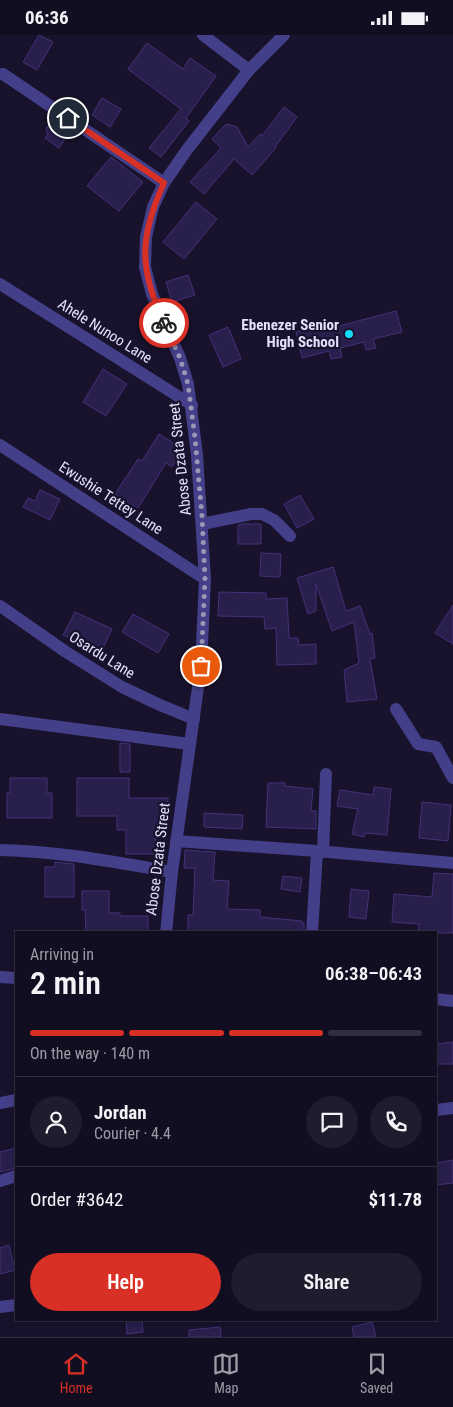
<!DOCTYPE html>
<html lang="en">
<head>
<meta charset="utf-8">
<style>
  body { margin:0; font-family:"Roboto Condensed",sans-serif; background:#1f1c2e; color:#f1f3f6; height:100vh; display:flex; flex-direction:column; font-size:19px; white-space:nowrap }
  * { box-sizing:border-box; margin:0 }
  p { font-size:16px; color:#9c9ca5 }
  .icon { flex:none; width:28px; height:28px; fill:none; stroke:currentColor; stroke-width:2; stroke-linecap:round; stroke-linejoin:round }
  .map { position:relative; flex:1; overflow:hidden }
  .drawer { position:absolute; left:15px; top:896px; width:422px; height:390px; display:flex; flex-direction:column; background:#120e21; border-radius:0px; box-shadow:0 2px 8px #0003,0 0 0 1px #312e3f }
  .drawer>* { flex:none }
  .pin { position:absolute; display:grid; place-items:center; width:42px; height:42px; color:#fff; margin:-21px; border:2px solid #fff; border-radius:50%; box-shadow:0 1px 5px #0007 }
  .courier { position:absolute; display:grid; place-items:center; width:50px; height:50px; margin:-25px; border:4px solid #d93025; border-radius:50%; background:#fff; color:#222; box-shadow:0 1px 6px #0007 }
  .overview em { font-style:normal; font-weight:600 }
  .overview div { display:flex; flex-direction:column-reverse }
  .overview { display:flex; align-items:center; justify-content:space-between; height:85px; padding:0 15px }
  h1 { font-size:32px; font-weight:600; line-height:38px }
  .bar { display:grid; grid-template-columns:repeat(4,1fr); gap:8px 5px; align-content:center; height:60px; padding:0 15px }
  .bar i { height:6px; border-radius:4px; background:#312e3f }
  .bar .active { background:#d93025 }
  .bar p { grid-column:span 4 }
  .line { display:flex; align-items:center; gap:12px; padding:0 15px; border-top:1px solid #312e3f }
  .line div { flex:1 }
  .round { display:grid; place-items:center; flex:none; width:52px; height:52px; border-radius:26px; background:#1f1c2e }
  .cta { display:flex; gap:10px; margin-top:auto; padding:10px 15px }
  .cta a { flex:1; height:58px; border-radius:30px; background:#d93025; color:#fff; font-size:20px; font-weight:600; line-height:58px; text-align:center }
  .cta a+a { background:#1f1c2e; color:#f1f3f6 }
  .status { display:flex; justify-content:space-between; align-items:center; height:35px; padding:0 25px; background:#120e21; direction:ltr }
  .status svg { height:14px; fill:currentColor }
  .dock { display:flex; justify-content:space-around; align-items:center; height:70px; border-top:1px solid #312e3f; background:#120e21; font-size:14px; color:#9c9ca5 }
  .dock a { display:grid; justify-items:center; gap:2px }
  .dock .active { color:#d93025 }
  .map>svg:first-child { display:block }
  .building { fill:#291f4d; stroke:#423278 }
  .lines { fill:none; stroke-linecap:round; stroke-linejoin:round }
  .minor { stroke:#443f89; stroke-width:12 }
  .done { stroke:#9c97b4; stroke-width:5; stroke-dasharray:0 9 }
  .route { stroke:#d93025; stroke-width:6 }
  .poi-dot { fill:#11dbf8; stroke:#18122c; stroke-width:2 }
  .labels { text-anchor:middle; stroke-width:4.5; stroke-linejoin:round; paint-order:stroke }
  .poi-label { font-size:15px; font-weight:bold; fill:#e3dffe; stroke:#18122c; text-anchor:end }
  .street-label { font-size:15px; fill:#e3dffe; stroke:#18122c }
</style>
</head>
<body>
<div class="status"><b>06:36</b><svg viewBox="0 0 49 12"><path d="M0 12V9h3v3zM5 12V6h3v6zM10 12V3h3v9zM15 12V0h3v12zM26 1h20v11H26zM47 4h2v5h-2z"/></svg></div>
<div class="map">
<svg width="453" height="1302" viewBox="0 0 453 1302">
  <rect width="100%" height="100%" fill="#18122c"/>
  <!-- building -->
  <g class="building">
    <path d="M39,0l14,7 -16,28 -14,-8z"/>
    <path d="M147,8l36,26 7,-11 26,18 -30,42 3,3 -28,36 -12,-9 32,-39 -53,-40z"/>
    <path d="M102,63l19,11 -11,18 -18,-12z"/>
    <path d="M284,72l13,10 -22,30 1,1 -24,27 -18,-16 -30,35 -14,-12 31,-34 -9,-9 14,-15 11,3 11,20 12,-13 2,2z"/>
    <path d="M51,86l18,12 -10,15 -14,-10 3,-4 -2,-5z"/>
    <path d="M111,122l32,25 -24,29 -32,-25z"/>
    <path d="M196,167l21,17 -33,40 -21,-17z"/>
    <path d="M188,240l7,20 -23,7 -6,-20z"/>
    <path d="M396,276l6,21 -29,7 3,9 -10,2 -2,-8 -24,6 2,9 -11,2 -2,-8 -27,7 -6,-26 19,-5 1,5z"/>
    <path d="M228,292l13,32 -18,8 -14,-32z"/>
    <path d="M103,334l24,15 -21,32 -23,-14z"/>
    <path d="M159,399l24,15 -11,18 -6,-4 -28,45 -23,-14 23,-35 4,2z"/>
    <path d="M40,455l20,9 -10,21 -27,-13 5,-9 7,3z"/>
    <path d="M300,460l14,24 -17,9 -13,-24z"/>
    <path d="M242,489h19v20h-23v-19z"/>
    <path d="M261,518l20,1 -1,23 -20,-1z"/>
    <path d="M333,532l13,44 14,-5 10,28 2,-1 3,25 -5,1 7,40 -30,3 -3,-32 15,-7 -5,-41 -22,9 -16,-47v27l-8,3 -11,-36z"/>
    <path d="M219,557l47,1v6l21,-1 2,40h9l1,7 17,-1v20l-39,1 -1,-37 -11,1 -1,-12 -46,-1z"/>
    <path d="M453,570v39l-18,-11z"/>
    <path d="M75,577l37,17 -13,27 -19,-9 1,-3 -18,-9z"/>
    <path d="M133,579l36,20 -11,19 -36,-21z"/>
    <path d="M120,708l10,1v28h-10z"/>
    <path d="M10,743h37v15h5v25h-45v-25h3z"/>
    <path d="M77,743h52v20h39v28l-12,-1 -1,29h-29v-24h-9v-14h-40z"/>
    <path d="M268,748h17v3l28,3 -2,22h5v18l-50,-2z"/>
    <path d="M374,752l17,2 -4,46 -22,-2 -1,4 -12,-3 6,-25 -21,-3 3,-16 33,5z"/>
    <path d="M422,767l29,3 -3,36 -29,-3z"/>
    <path d="M204,778l39,2 -1,14 -38,-2z"/>
    <path d="M185,815l30,2 -2,28 16,1 -2,28 33,1v7l42,4 -1,2h3v10h-116v-18h5l2,-47h-11z"/>
    <path d="M55,827l19,2v33h-29v-30h10z"/>
    <path d="M434,838l19,1v59h-35l1,-9 -27,-2 2,-28 38,3z"/>
    <path d="M283,841l19,2 -2,14 -19,-3z"/>
    <path d="M351,854l18,2 -3,28 -17,-2z"/>
    <path d="M82,856h27v22h11v3h28v17h-62l-1,-23h-3z"/>
    <path d="M453,1007v22h-17v-20z"/>
    <path d="M16,1113v20l-16,4v-20z"/>
    <path d="M453,1125v23l-17,2v-22z"/>
    <path d="M9,1210l6,25 -15,4v-26z"/>
    <path d="M126,1285h16l1,12 -16,2z"/>
    <path d="M372,1287l4,15h-22l-2,-10z"/>
    <path d="M220,1292l1,10h-32v-7z"/>
  </g>
  <g class="lines">
    <!-- minor -->
    <g class="minor">
      <path d="M203,0l46,35"/>
      <path d="M3,39l161,109"/>
      <path d="M0,249l192,121"/>
      <path d="M0,410l205,134"/>
      <path d="M202,489l49,-10h11l12,6 16,16"/>
      <path d="M0,571l66,46 56,35 38,18 34,14"/>
      <path d="M396,674l22,35 18,3 17,31"/>
      <path d="M0,684l189,25"/>
      <path d="M176,806l141,10 136,12"/>
      <path d="M0,815c58,1 115,12 172,22"/>
      <path d="M323,817l3,-78"/>
      <path d="M166,898l6,-61 29,-206 4,-87 -8,-124 -9,-71 -8,-26 -28,-64 -7,-27 1,-30 7,-30 11,-24 22,-32 63,-81 35,-35"/>
      <path d="M312,898l5,-82"/>
      <path d="M0,942l16,1"/>
      <path d="M436,964l17,2"/>
      <path d="M0,1068l16,-3"/>
      <path d="M436,1075l17,-2"/>
      <path d="M0,1146l16,-5"/>
      <path d="M0,1272l16,-2"/>
    </g>
  </g>
  <g class="lines">
    <!-- done -->
    <path class="done" d="M164,288l16,35 8,26 7,54 7,78 3,63 -4,87"/>
    <!-- route -->
    <path class="route" d="M68,83l96,65c-25,54 -25,86 0,140"/>
  </g>
  <!-- markers -->
  <circle class="poi-dot" cx="349" cy="299" r="5"/>
  <g class="labels">
    <!-- poi labels -->
    <g class="poi-label">
      <text x="339" y="295">Ebenezer Senior<tspan x="339" dy="17">High School</tspan></text>
    </g>
    <!-- street labels -->
    <g class="street-label">
      <text transform="translate(105 296) rotate(32)" y="5">Ahele Nunoo Lane</text>
      <text transform="translate(180 424) rotate(-96)" y="5">Abose Dzata Street</text>
      <text transform="translate(111 463) rotate(33)" y="5">Ewushie Tettey Lane</text>
      <text transform="translate(102 620) rotate(32)" y="5">Osardu Lane</text>
      <text transform="translate(158 824) rotate(-83)" y="5">Abose Dzata Street</text>
    </g>
  </g>
</svg>
<div class="pin" style="left:201px;top:631px;background:#ea580c"><svg class="icon" aria-label="bag" viewBox="0 0 24 24"><path d="M5 8h14l-1 12H6zM9 8a3 3 0 0 1 6 0"/></svg></div>
<div class="pin" style="left:68px;top:83px;background:#1f2937"><svg class="icon" aria-label="home" viewBox="0 0 24 24"><path d="M3 11l9-7 9 7M6 9v11h12V9"/></svg></div>
<div class="courier" style="left:164px;top:288px"><svg class="icon" aria-label="bike" viewBox="0 0 24 24"><circle cx="6" cy="16" r="4"/><circle cx="18" cy="16" r="4"/><path d="M6 16l4-8h5l3 8M10 8l3 8H6M13 5h3"/></svg></div>
<section class="drawer">
<div class="overview"><div><h1>2 min</h1><p>Arriving in</p></div><em>06:38–06:43</em></div>
<div class="bar"><i class="active"></i><i class="active"></i><i class="active"></i><i></i><p>On the way · 140 m</p></div>
<div class="line" style="height:90px"><a class="round"><svg class="icon" aria-label="person" viewBox="0 0 24 24"><circle cx="12" cy="8" r="4"/><path d="M4 21q1-7 8-7t8 7"/></svg></a><div><b>Jordan</b><p>Courier · 4.4</p></div><a class="round"><svg class="icon" aria-label="chat" viewBox="0 0 24 24"><path d="M4 5h16v11H9l-5 4z"/></svg></a><a class="round"><svg class="icon" aria-label="phone" viewBox="0 0 24 24"><path d="M5 4h4l2 5-3 2q2 4 5 5l2-3 5 2v4C11 20 4 13 5 4z"/></svg></a></div>
<div class="line" style="height:65px"><div>Order #3642</div><b>$11.78</b></div>
<div class="cta"><a>Help</a><a>Share</a></div>
</section>
</div>
<nav class="dock">
<a class="active"><svg class="icon" aria-label="home" viewBox="0 0 24 24"><path d="M3 11l9-7 9 7M6 9v11h12V9"/></svg>Home</a>
<a><svg class="icon" aria-label="map" viewBox="0 0 24 24"><path d="M3 6l6-2 6 2 6-2v14l-6 2-6-2-6 2zM9 4v14M15 6v14"/></svg>Map</a>
<a><svg class="icon" aria-label="saved" viewBox="0 0 24 24"><path d="M7 4h10v16l-5-4-5 4z"/></svg>Saved</a>
</nav>
</body>
</html>
